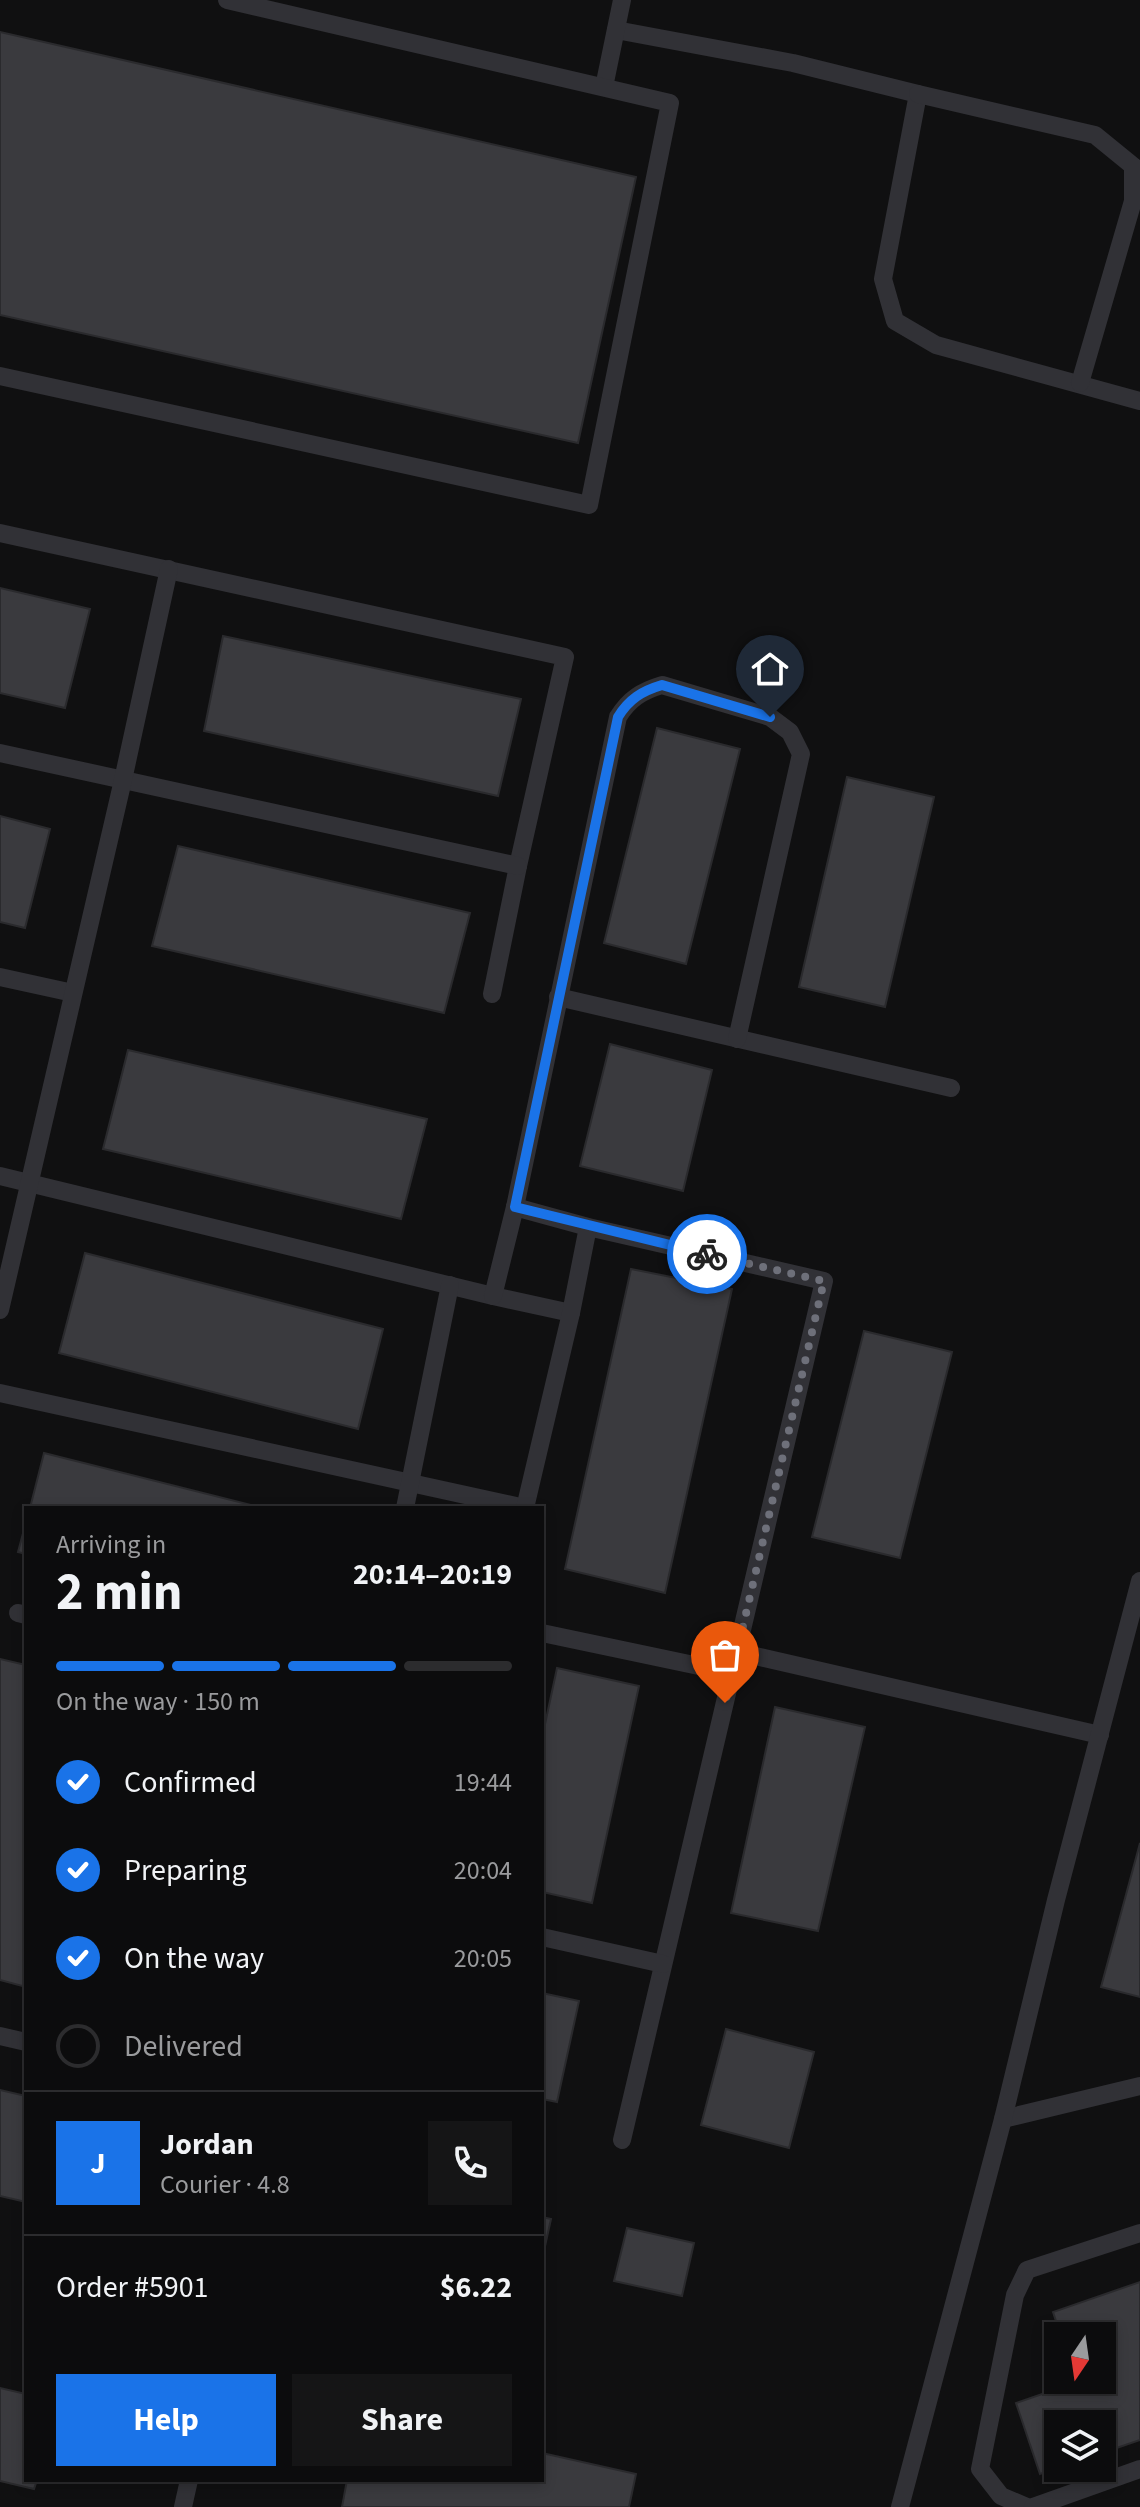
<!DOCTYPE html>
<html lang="en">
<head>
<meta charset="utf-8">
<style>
  body { margin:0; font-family:"Source Sans 3",sans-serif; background:#151516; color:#f1f3f6; height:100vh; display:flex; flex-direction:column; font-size:30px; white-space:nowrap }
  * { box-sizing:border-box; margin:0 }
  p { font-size:26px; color:#9a9b9d }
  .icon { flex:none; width:44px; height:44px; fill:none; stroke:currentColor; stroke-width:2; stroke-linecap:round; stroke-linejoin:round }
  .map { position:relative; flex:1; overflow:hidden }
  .panel { position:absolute; left:24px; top:1506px; width:520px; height:976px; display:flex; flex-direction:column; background:#0c0c0d; border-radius:0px; box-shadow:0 4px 12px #0003,0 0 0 2px #2c2c2e }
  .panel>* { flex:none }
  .needle { width:52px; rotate:193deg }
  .fabs { position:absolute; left:1044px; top:2322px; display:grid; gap:16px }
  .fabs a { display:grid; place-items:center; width:72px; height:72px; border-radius:0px; background:#0c0c0d; box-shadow:0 4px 12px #0003,0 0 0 2px #2c2c2e; font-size:40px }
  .pin { position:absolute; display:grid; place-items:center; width:68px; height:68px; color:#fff; margin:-82px -34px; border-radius:50% 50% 50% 0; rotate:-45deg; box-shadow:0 0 8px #0007 }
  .pin .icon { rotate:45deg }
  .courier { position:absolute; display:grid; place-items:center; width:80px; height:80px; margin:-40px; border:6px solid #1a73e8; border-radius:50%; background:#fff; color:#222; box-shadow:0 2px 10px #0007 }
  .head em { font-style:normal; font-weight:700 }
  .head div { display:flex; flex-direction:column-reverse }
  .head { display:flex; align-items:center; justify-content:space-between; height:136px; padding:0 32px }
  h1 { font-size:52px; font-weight:700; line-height:60px }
  .bar { display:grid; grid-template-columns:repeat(4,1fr); gap:12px 8px; align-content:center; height:96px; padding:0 32px }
  .bar i { height:10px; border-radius:6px; background:#2c2c2e }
  .bar .active { background:#1a73e8 }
  .bar p { grid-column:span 4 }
  .line { display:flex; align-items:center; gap:20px; padding:0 32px; border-top:2px solid #2c2c2e }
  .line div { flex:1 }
  .round { display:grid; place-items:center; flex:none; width:84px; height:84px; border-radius:0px; background:#151516 }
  ol { padding:0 32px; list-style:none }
  li { display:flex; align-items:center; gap:24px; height:88px }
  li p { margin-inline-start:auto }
  li .icon { padding:8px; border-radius:50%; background:#1a73e8; color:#fff; stroke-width:4 }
  li:last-child { color:#9a9b9d }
  li i { width:44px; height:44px; border:4px solid #2c2c2e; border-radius:50% }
  .primary-button { display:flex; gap:16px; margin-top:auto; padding:16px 32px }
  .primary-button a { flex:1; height:92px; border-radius:0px; background:#1a73e8; color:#fff; font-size:32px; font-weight:700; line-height:92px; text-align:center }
  .primary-button a+a { background:#151516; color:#f1f3f6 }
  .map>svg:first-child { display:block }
  .building { fill:#3a3a3e; stroke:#2a2a2d; stroke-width:2 }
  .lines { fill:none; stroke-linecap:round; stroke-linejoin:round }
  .service { stroke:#313136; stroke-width:18 }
  .done { stroke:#6e707a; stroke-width:8; stroke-dasharray:0 14.4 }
  .route { stroke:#1a73e8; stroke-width:10 }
</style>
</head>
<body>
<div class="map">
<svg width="1140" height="2507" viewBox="0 0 1140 2507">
  <rect width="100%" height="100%" fill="#101011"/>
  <!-- building -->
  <g class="building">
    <path d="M0,32l636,145 -58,266 -578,-128z"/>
    <path d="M0,588l90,21 -25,99 -65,-15z"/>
    <path d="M223,636l298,63 -23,97 -294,-65z"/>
    <path d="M657,728l83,21 -54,215 -82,-21z"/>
    <path d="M847,777l87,20 -49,210 -86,-20z"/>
    <path d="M0,816l50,13 -25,99 -25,-6z"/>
    <path d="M178,846l292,67 -26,100 -292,-67z"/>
    <path d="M610,1044l102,26 -29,121 -103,-25z"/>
    <path d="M128,1050l299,69 -26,100 -298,-70z"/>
    <path d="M85,1253l298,76 -25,100 -299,-76z"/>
    <path d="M631,1269l101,20 -67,304 -100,-24z"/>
    <path d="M864,1331l88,21 -52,206 -88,-21z"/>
    <path d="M44,1453l219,55h-233z"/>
    <path d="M26,1522v32l-8,-2z"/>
    <path d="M0,1659l26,6v322l-26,-7z"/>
    <path d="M557,1668l82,18 -47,217 -50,-11v-154z"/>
    <path d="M775,1707l90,20 -47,204 -87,-18z"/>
    <path d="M1140,1843v154l-39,-10z"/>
    <path d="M542,1993l37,8 -22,101 -15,-3z"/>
    <path d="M726,2029l88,23 -25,96 -88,-23z"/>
    <path d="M0,2090l26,6v106l-26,-6z"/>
    <path d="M542,2217l9,2 -9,41z"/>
    <path d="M627,2228l67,15 -12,53 -68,-15z"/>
    <path d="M1140,2282v158l-38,13v-29h-44v44l-18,6 -24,-71 61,-21v-2h25v-44h-41l-8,-24z"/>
    <path d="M0,2388l26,6v86h11l-3,9 -34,-8z"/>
    <path d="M542,2453l94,21 -7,33h-287l5,-27h195z"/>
  </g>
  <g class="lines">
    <!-- service -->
    <g class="service">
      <path d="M616,30l177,33 125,31 -35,185 12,42 41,24 204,56"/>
      <path d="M604,87l18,-87"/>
      <path d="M918,94l177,41 38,31v35l-53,182"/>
      <path d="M0,376l589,129 81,-402 -443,-103"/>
      <path d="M0,533l565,124 -47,209 -26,128"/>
      <path d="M0,753l518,113"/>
      <path d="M0,977l73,16"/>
      <path d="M558,997l393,91"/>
      <path d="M0,1176l493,120 78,17"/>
      <path d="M515,1207l73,20 236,54 -202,859"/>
      <path d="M493,1296l22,-89 103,-490c11,-18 24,-26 44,-32l108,32 20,15 11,22 -64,285"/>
      <path d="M0,1310l123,-530 46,-211"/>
      <path d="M0,1393l525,115"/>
      <path d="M405,1508l45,-223"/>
      <path d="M525,1508l46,-195 17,-86"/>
      <path d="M18,1613l8,2"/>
      <path d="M542,1633l190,40"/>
      <path d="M738,1652l362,83"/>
      <path d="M542,1937l121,27"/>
      <path d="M0,2036l26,6"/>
      <path d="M1003,2119l137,-33"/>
      <path d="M183,2507l6,-27"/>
      <path d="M900,2507l103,-388 53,-219 84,-319"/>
      <path d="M1027,2507l-26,-11 -21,-27 35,-174 12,-25 113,-37"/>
      <path d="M1033,2507l107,-38"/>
    </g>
  </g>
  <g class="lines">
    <!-- done -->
    <path class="done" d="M707,1254l117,27 -99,422"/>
    <!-- route -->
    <path class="route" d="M707,1254l-192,-47 103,-490c11,-18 24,-26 44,-32l108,32"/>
  </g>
</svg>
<div class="fabs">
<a><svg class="needle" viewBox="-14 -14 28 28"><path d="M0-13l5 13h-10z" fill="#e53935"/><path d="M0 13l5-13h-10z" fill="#9a9b9d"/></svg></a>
<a><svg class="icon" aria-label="layers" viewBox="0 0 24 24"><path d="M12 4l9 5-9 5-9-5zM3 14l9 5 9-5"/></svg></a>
</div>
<div class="pin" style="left:725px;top:1703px;background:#ea580c"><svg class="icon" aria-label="bag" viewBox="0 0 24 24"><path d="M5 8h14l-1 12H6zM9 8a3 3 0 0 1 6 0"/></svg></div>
<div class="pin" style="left:770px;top:717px;background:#1f2937"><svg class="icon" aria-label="home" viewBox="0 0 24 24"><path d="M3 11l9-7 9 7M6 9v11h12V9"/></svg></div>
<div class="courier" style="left:707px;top:1254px"><svg class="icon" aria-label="bike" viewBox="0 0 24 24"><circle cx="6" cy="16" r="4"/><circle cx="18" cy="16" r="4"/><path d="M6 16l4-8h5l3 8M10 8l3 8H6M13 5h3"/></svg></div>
<section class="panel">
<div class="head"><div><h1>2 min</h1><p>Arriving in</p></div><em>20:14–20:19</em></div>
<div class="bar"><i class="active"></i><i class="active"></i><i class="active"></i><i></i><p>On the way · 150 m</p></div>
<ol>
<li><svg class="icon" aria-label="check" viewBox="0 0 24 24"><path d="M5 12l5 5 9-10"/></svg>Confirmed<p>19:44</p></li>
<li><svg class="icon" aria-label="check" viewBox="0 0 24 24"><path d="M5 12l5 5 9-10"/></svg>Preparing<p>20:04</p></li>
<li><svg class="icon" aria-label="check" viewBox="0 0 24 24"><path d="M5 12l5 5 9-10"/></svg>On the way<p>20:05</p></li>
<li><i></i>Delivered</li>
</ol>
<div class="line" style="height:144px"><b class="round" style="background:#1a73e8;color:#fff">J</b><div><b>Jordan</b><p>Courier · 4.8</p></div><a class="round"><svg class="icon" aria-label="phone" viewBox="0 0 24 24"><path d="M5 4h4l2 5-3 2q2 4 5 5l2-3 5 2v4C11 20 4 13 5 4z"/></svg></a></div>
<div class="line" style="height:104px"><div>Order #5901</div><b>$6.22</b></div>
<div class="primary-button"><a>Help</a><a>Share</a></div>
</section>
</div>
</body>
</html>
